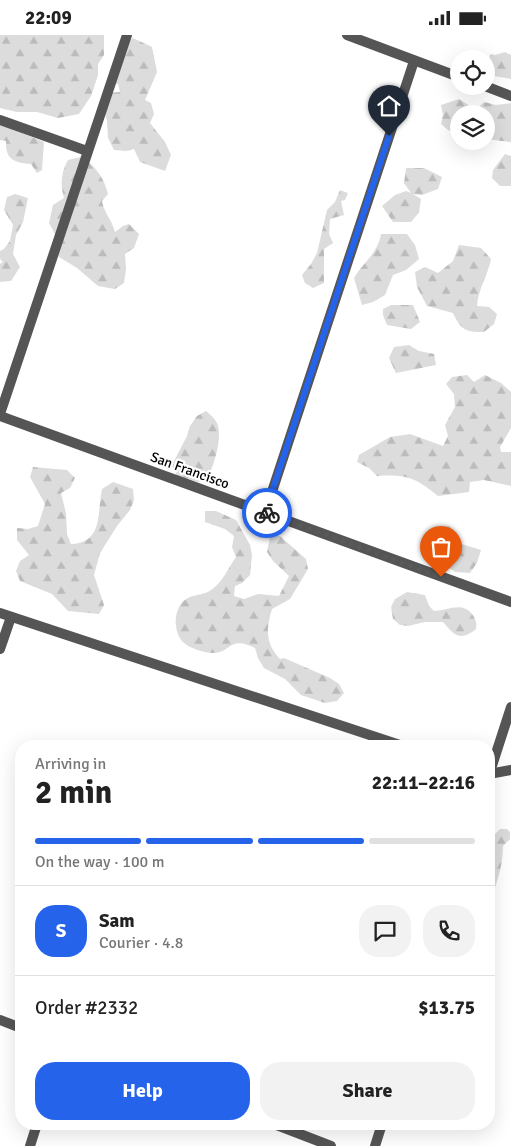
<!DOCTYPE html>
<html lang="en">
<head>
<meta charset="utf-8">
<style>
  body { margin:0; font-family:Signika,sans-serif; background:#f2f2f2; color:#222; height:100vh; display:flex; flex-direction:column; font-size:19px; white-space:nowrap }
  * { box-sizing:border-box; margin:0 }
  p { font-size:16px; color:#767676 }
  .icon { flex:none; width:28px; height:28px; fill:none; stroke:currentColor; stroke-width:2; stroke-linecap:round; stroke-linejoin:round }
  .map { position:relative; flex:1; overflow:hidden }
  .sheet { position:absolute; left:15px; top:705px; width:480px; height:390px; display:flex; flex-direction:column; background:#fff; border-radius:20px; box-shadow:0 5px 20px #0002 }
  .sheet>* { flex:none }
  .buttons { position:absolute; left:450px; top:15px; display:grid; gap:10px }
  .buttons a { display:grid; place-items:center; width:45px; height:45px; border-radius:50%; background:#fff; box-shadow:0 5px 20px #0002; font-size:25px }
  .pin { position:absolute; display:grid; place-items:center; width:42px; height:42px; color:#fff; margin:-51px -21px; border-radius:50% 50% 50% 0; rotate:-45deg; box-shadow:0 0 5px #0007 }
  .pin .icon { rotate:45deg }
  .courier { position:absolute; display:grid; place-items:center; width:50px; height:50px; margin:-25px; border:4px solid #2563eb; border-radius:50%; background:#fff; color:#222; box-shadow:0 1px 6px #0007 }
  .headline em { font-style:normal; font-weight:800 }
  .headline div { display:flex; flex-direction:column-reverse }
  .headline { display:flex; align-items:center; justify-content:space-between; height:85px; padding:0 20px }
  h1 { font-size:32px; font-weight:800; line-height:38px }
  .bar { display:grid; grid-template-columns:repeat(4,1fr); gap:8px 5px; align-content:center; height:60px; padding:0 20px }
  .bar i { height:6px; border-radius:4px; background:#e0e0e0 }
  .bar .selected { background:#2563eb }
  .bar p { grid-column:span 4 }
  .line { display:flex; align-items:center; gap:12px; padding:0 20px; border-top:1px solid #e0e0e0 }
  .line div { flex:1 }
  .round { display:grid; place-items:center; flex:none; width:52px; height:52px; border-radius:20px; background:#f2f2f2 }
  .primary-button { display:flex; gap:10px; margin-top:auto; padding:10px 20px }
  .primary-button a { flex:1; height:58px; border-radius:20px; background:#2563eb; color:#fff; font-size:20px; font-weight:800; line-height:58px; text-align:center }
  .primary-button a+a { background:#f2f2f2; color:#222 }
  .status { display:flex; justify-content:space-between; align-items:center; height:35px; padding:0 25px; background:#fff; direction:ltr }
  .status svg { height:14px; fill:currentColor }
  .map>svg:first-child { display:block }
  .forest { fill:url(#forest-firs) }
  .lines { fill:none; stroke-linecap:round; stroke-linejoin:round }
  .minor { stroke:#555; stroke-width:10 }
  .done { stroke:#595959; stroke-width:5; stroke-dasharray:0 9 }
  .route { stroke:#2563eb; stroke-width:6 }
  .labels { text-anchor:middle; stroke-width:4.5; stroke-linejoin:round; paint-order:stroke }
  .street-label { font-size:14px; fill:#000; stroke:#fff }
</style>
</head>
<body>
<div class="status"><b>22:09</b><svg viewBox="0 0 49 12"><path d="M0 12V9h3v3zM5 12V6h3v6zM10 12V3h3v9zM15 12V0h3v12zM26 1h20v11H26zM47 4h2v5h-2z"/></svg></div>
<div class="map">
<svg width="511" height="1111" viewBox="0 0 511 1111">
  <defs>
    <pattern id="forest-firs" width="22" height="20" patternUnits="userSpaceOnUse" patternTransform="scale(1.25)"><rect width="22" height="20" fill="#dcdcdc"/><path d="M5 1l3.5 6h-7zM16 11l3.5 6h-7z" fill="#bbb"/></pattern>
  </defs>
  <rect width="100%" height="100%" fill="#fff"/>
  <!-- forest -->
  <g class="forest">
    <path d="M0,0h104v20l-6,9v11l-7,21 -12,18 -21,4 -21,-6h-20l-17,-4z"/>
    <path d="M133,3l19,9 5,25 -12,28 6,3 3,11 -4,9 15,19 6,13 -6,16 -25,-9 -6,-13 -8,2 -12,-1 -6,-12 -1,-17 -5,-18 6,-10 12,-1 -2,-8 -11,-1 9,-15 1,-20z"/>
    <path d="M505,17l6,3v24l-17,-3 -7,-14 4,-8 4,1z"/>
    <path d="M459,64l17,11 8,-8 12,3 15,-2v39l-25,-3v-25h-27v20l-11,-4 -7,-6 2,-9 -2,-10z"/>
    <path d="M0,89l44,18 -2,28 -5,3 -6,-9c-17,-1 -26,-5 -25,-23l-6,-1z"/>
    <path d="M505,119l6,2v30h-11l-8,-8 1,-8z"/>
    <path d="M81,122c14,8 23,21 27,37l-6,7c2,12 10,19 13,31l8,-6 6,-2 10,10 -5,14 -9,6 1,16 -2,13 -9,6 -17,-3 -21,-18 -18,-11 -4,-15 1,-6 -7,-13 4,-18 11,-7c-4,-15 -3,-25 4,-38z"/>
    <path d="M406,133h18l18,9 -4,12 -16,6 -9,-1 8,5 -2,13 -8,10h-18l-11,-16 13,-11 11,-4 5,2 -7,-10z"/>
    <path d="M340,155l8,3 -3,7 -4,1 3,14 -14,4 -1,15 4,9 -9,6v34l-11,5 -8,-5 -3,-8 9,-11 6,-11 10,-43 8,-8z"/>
    <path d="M15,159l13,4 -5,24 -7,13 -3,19 7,13 -9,14 -11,1v-18l3,-2 -3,-3v-8l4,-2 6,-8 3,-16 -9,-15 3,-13z"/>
    <path d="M381,199h26l8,11 4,14 -13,11 -13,5 -8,20 -12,7 -11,3 -8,-27c10,-17 23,-23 27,-44z"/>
    <path d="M459,210l22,3 10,11c-3,16 -13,30 -14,47l12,1 8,7 -3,10 -10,8c-19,0 -23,-2 -31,-19l-26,-7 -10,-19 -2,-15 10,-5 13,6 15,-12z"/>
    <path d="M391,270h22l7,17 -9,7 -24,-4 -4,-10v-6z"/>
    <path d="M409,310l10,6 15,3 2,11 -40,8 -7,-15 5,-11z"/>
    <path d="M467,340l7,7 11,-7 16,8 10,9v36l-11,19 1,5h10v34l-27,-6 -14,2 -1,10 -31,4c-22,-18 -31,-22 -61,-20l-8,-8 -12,-6 2,-7 31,-18 20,-3 33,12 5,-10 -3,-11 10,-18 -1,-13 -8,-10 6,-7z"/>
    <path d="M206,376c5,4 9,8 11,12 6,14 -3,43 -10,56l-9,3 -21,-6 -5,-11 15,-29 3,-10 7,-10z"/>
    <path d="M33,432l34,3 8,8 -5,10 -9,5 5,20 1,21 4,10c33,-1 26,-33 31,-55l11,-7 20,7 1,11 -4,10 -13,16 -17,27 -6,22 10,30 -5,9 -31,-3 -16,-17 -32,-13 -4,-10 4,-10 9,-6 -12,-15v-12l11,1 10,-3 7,-22 -15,-27z"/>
    <path d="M205,476h11l20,9 14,25 2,10 -2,20 -8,8 -7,3 -1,10 10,3 14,-5 21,2 10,-20 -16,-15 -6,-9 3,-15 10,-1 26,23 2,10 -18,30 -18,10c-6,20 -7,34 8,50l4,-1 46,20 9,6 5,9 -7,8 -12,2 -24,-8 -16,-16 -21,-11 -6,-10 -3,-10c-27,-13 -23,5 -42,5 -8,0 -24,-5 -29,-10 -10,-9 -11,-29 -3,-39 8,-11 20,-7 30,-14 12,-8 17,-22 25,-33l-4,-10 2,-11 -9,-7 -20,-7z"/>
    <path d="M449,491l6,6v10l26,8 -4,13 -7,10 -15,-1 -11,-8 -1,-11 -12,1c-4,-11 -2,-16 5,-26z"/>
    <path d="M407,557l18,3 4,11 5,5c14,0 27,-10 38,3 4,6 5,9 4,15 -16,13 -22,6 -33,-7h-18l-17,4 -8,-1 -7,-6 -2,-12 4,-8z"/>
    <path d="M500,794h7l3,3v7l-7,7c0,17 -5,33 -10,48 -2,7 -1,10 -4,16v-63l5,-12z"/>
  </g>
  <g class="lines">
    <!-- minor -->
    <g class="minor">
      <path d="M347,0l112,42"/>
      <path d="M485,51l26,10"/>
      <path d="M0,85l87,31"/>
      <path d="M0,379l127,-379"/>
      <path d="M0,381l511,186"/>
      <path d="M265,478l149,-452"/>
      <path d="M0,578l403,133"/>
      <path d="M0,614l11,-32"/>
      <path d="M489,739l22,-4"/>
      <path d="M489,740l22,-68"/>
      <path d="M0,985l21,8"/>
      <path d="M274,1089l57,22"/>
      <path d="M30,1111l7,-22"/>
      <path d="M375,1111l7,-22"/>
    </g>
  </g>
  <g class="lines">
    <!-- done -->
    <path class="done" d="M267,478l174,64"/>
    <!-- route -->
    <path class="route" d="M267,478h-2l124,-377"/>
  </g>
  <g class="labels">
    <!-- street labels -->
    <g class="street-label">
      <text transform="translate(190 435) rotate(20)" y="5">San Francisco</text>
    </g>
  </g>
</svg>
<div class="buttons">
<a><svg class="icon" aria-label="locate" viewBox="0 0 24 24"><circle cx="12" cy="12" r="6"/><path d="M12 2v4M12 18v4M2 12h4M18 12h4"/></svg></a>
<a><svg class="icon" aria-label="layers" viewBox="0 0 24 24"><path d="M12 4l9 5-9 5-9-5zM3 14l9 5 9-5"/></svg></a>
</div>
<div class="pin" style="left:441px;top:542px;background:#ea580c"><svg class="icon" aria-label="bag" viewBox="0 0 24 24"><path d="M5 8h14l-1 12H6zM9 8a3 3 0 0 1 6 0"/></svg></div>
<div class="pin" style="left:389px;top:101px;background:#1f2937"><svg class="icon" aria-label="home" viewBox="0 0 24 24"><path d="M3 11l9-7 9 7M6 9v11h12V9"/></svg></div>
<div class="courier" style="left:267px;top:478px"><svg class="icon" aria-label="bike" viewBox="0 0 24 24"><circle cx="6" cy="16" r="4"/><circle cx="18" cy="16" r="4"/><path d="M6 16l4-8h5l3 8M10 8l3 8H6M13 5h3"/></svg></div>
<section class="sheet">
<div class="headline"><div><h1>2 min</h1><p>Arriving in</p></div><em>22:11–22:16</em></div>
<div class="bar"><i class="selected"></i><i class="selected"></i><i class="selected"></i><i></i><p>On the way · 100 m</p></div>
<div class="line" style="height:90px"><b class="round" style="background:#2563eb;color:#fff">S</b><div><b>Sam</b><p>Courier · 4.8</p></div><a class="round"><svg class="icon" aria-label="chat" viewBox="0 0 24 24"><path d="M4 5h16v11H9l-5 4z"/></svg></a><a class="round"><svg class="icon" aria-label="phone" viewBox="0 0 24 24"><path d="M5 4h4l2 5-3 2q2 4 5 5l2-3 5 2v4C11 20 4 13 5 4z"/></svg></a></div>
<div class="line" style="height:65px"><div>Order #2332</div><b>$13.75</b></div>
<div class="primary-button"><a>Help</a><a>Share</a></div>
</section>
</div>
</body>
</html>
